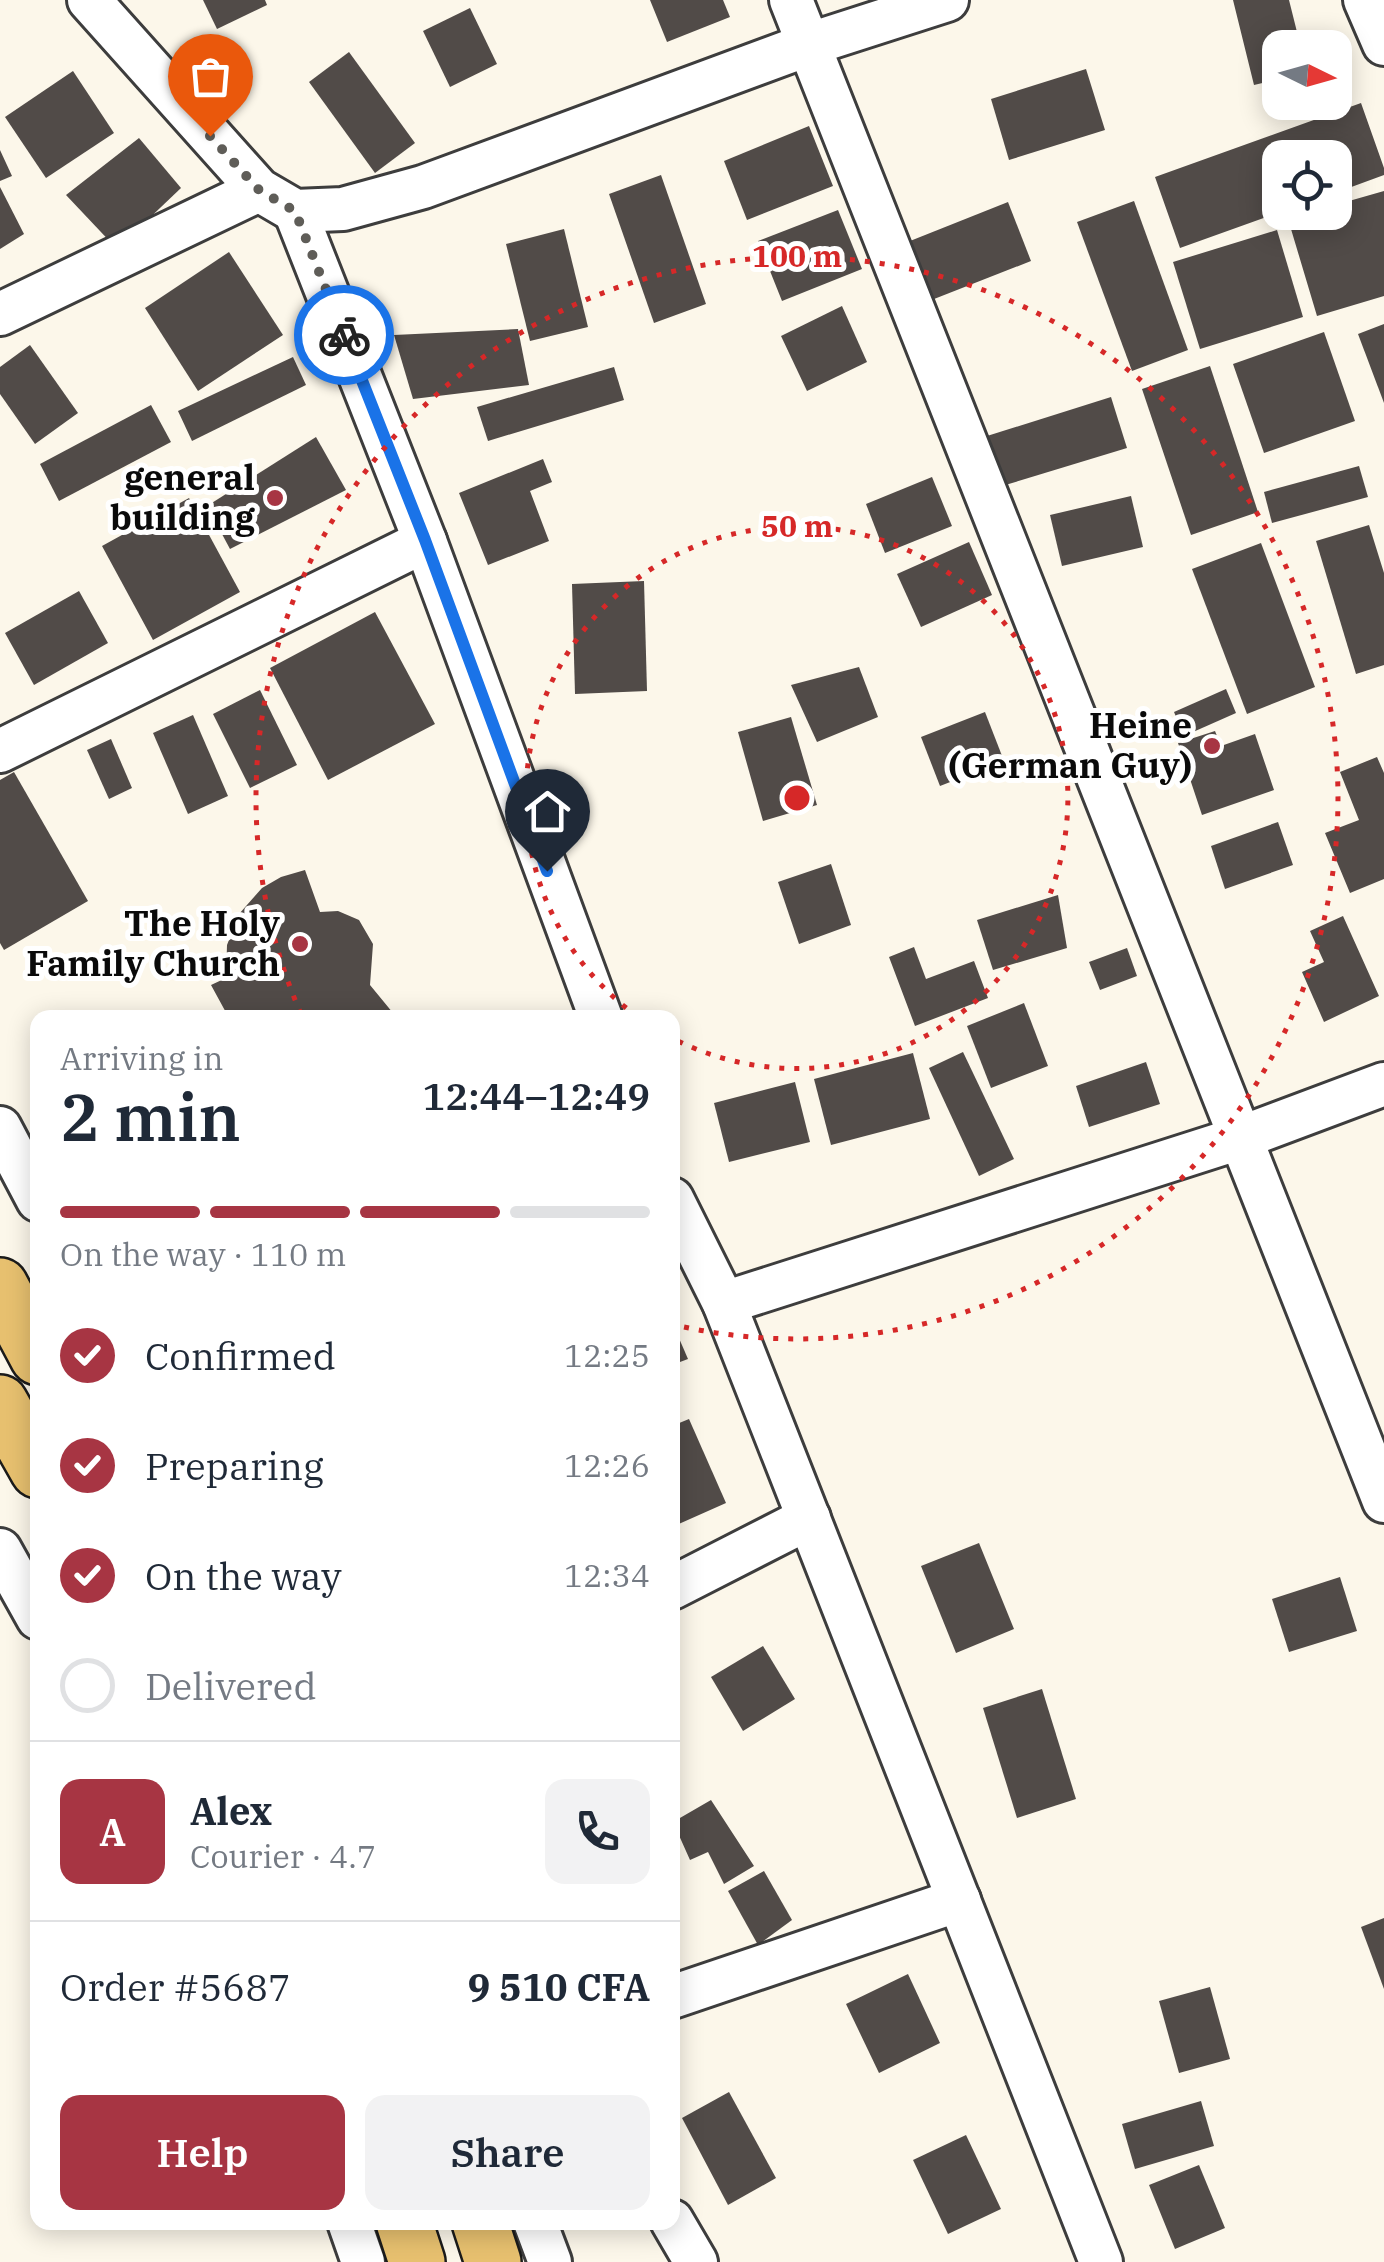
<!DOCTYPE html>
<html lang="en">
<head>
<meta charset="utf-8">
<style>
  body { margin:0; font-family:"IBM Plex Serif",serif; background:#f2f2f3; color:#1f2937; height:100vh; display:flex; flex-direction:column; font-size:38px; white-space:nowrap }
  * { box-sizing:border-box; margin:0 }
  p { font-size:32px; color:#747a83 }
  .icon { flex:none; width:55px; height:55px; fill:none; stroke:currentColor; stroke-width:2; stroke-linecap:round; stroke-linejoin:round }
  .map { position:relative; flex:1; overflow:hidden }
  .panel { position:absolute; left:30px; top:1010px; width:650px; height:1220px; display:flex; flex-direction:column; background:#fff; border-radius:20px; box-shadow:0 5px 25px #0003 }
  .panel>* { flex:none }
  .needle { width:65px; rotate:95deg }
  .buttons { position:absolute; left:1262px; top:30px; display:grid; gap:20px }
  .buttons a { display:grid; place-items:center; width:90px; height:90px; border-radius:20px; background:#fff; box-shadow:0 5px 25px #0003; font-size:50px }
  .pin { position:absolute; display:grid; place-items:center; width:85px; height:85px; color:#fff; margin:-102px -42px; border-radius:50% 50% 50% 0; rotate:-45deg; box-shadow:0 0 10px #0007 }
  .pin .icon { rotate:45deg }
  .courier { position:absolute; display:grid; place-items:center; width:100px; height:100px; margin:-50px; border:8px solid #1a73e8; border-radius:50%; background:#fff; color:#222; box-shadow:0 2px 12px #0007 }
  .summary em { font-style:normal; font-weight:600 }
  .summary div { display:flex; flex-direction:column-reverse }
  .summary { display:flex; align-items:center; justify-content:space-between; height:170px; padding:0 30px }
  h1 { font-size:65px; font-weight:600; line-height:75px }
  .bar { display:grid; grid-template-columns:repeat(4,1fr); gap:15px 10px; align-content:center; height:120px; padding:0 30px }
  .bar i { height:12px; border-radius:8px; background:#e0e1e3 }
  .bar .selected { background:#a73543 }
  .bar p { grid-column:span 4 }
  .line { display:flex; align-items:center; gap:25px; padding:0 30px; border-top:2px solid #e0e1e3 }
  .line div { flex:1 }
  .round { display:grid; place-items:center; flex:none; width:105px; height:105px; border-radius:20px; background:#f2f2f3 }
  ol { padding:0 30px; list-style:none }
  li { display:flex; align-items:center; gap:30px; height:110px }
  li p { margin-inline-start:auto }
  li .icon { padding:10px; border-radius:50%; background:#a73543; color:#fff; stroke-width:4 }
  li:last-child { color:#747a83 }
  li i { width:55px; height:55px; border:5px solid #e0e1e3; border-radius:50% }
  .action { display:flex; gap:20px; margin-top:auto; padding:20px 30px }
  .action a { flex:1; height:115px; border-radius:20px; background:#a73543; color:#fff; font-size:40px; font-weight:600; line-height:115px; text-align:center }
  .action a+a { background:#f2f2f3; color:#1f2937 }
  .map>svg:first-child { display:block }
  .building { fill:#514b48 }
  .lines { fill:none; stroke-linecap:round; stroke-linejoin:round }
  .street-casing { stroke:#3d3d3d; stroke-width:48 }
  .primary-casing { stroke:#1b1b1b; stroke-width:60 }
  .street { stroke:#fff; stroke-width:42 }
  .primary { stroke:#e7c06f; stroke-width:55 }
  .done { stroke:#5f5d58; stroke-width:10; stroke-dasharray:0 18 }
  .route { stroke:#1a73e8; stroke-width:12 }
  .ring { fill:none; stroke:#d62828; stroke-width:5; stroke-dasharray:5 10 }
  .poi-dot { fill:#a73543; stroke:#fff; stroke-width:4 }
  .labels { text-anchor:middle; stroke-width:10; stroke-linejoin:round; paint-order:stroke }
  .poi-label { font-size:35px; font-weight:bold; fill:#0a0a0a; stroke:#fff; text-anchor:end }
  .centre { fill:#d62828; stroke:#fff; stroke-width:5 }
  .ring-label { font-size:30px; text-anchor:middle; font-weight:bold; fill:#d62828; stroke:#fff; stroke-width:10; stroke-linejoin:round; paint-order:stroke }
</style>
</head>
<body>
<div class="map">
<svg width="1384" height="2262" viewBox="0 0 1384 2262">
  <rect width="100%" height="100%" fill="#fcf7ea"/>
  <!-- building -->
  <g class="building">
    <path d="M203,0h62l2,5 -50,24z"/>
    <path d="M650,0h73l7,17 -63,25z"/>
    <path d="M1233,0h56l12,48h-21v31l-26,6z"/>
    <path d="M470,8l27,56 -47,23 -27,-56z"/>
    <path d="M349,52l66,91 -40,30 -66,-91z"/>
    <path d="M1086,69l19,61 -96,30 -18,-61z"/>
    <path d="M73,71l41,62 -68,45 -41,-61z"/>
    <path d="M1361,103l23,65v7l-49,18v-35h-55v54l-100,36 -25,-71z"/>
    <path d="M809,126l24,60 -86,34 -23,-59z"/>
    <path d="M139,138l42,50 -64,61 -51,-54z"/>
    <path d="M0,150l12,26 -12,5z"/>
    <path d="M661,175l45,129 -52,19 -45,-129z"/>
    <path d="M0,187l24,47 -24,15z"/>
    <path d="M1384,191v105l-67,20 -29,-97 22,-7h25v-7z"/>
    <path d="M1134,201l54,149 -56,21 -55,-149z"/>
    <path d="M1008,202l23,59 -102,40 -24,-58z"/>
    <path d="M838,210l24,59 -80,32 -24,-60z"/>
    <path d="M564,229l24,98 -58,14 -24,-97z"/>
    <path d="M1277,230l26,87 -103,32 -27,-87z"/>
    <path d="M229,252l54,83 -85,56 -53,-83z"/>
    <path d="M842,306l25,56 -60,29 -26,-55z"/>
    <path d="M1384,324v79l-26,-69z"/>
    <path d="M518,329l11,56 -116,14 -19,-64z"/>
    <path d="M1324,332l31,89 -91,32 -31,-89z"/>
    <path d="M30,345l48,68 -43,31 -35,-50v-27z"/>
    <path d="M293,357l13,28 -114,56 -14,-30z"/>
    <path d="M1210,366l48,146 -67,23 -49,-146z"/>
    <path d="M614,367l10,33 -136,41 -11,-34z"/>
    <path d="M1111,397l16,51 -125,38 -15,-50z"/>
    <path d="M151,405l20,37 -112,59 -19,-37z"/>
    <path d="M316,437l30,53 -116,59 -23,-43z"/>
    <path d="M543,459l9,23 -22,9 19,50 -61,24 -29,-72z"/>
    <path d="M1359,466l9,31 -96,26 -8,-31z"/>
    <path d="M932,477l20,49 -67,27 -19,-49z"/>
    <path d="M1131,496l12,51 -81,19 -12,-51z"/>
    <path d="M189,498l51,94 -87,48 -51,-94z"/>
    <path d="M1369,525l15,48v92l-28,9 -40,-133z"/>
    <path d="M969,542l23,53 -71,32 -24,-53z"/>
    <path d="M1261,543l54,144 -68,27 -55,-145z"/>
    <path d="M644,581l3,110 -72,3 -3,-110z"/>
    <path d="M79,591l29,52 -74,42 -29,-52z"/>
    <path d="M375,612l60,112 -107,56 -58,-112z"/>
    <path d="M859,667l19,50 -61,25 -26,-57z"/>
    <path d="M1226,689l10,24 -52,23 -10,-24z"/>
    <path d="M260,690l37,75 -47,23 -37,-74z"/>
    <path d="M985,712l19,49 -64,25 -19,-49z"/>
    <path d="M193,715l35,81 -40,18 -35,-81z"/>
    <path d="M791,717l26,88 -54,16 -25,-89z"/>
    <path d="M1215,731l6,15 34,-12 19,56 -72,25 -24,-72z"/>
    <path d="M111,739l21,49 -23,11 -22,-49z"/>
    <path d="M1377,757l7,16v106l-34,14 -25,-60 34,-13 -19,-48z"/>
    <path d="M14,772l74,129 -84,49 -4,-7v-163z"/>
    <path d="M1278,822l15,43 -68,24 -14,-43z"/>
    <path d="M831,864l20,61 -52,19 -21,-62z"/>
    <path d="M305,870l15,42 18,-1 21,9 14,24 -3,41 23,28 -5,5h-159l-18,-33 15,-7 1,-33 12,-31 23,-26 19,-11z"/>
    <path d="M1058,895l9,53 -74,22 -16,-50z"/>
    <path d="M1343,916l36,80 -55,26 -22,-50 22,-10 -14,-31z"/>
    <path d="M914,947l12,32 48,-18 14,37 -73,28 -26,-69z"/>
    <path d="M1127,948l10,28 -37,14 -11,-28z"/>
    <path d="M1024,1003l24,63 -57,22 -24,-62z"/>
    <path d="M963,1052l51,107 -35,17 -50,-108z"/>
    <path d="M913,1053l17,66 -99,26 -17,-66z"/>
    <path d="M1146,1062l14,42 -71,23 -13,-41z"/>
    <path d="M795,1082l15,60 -81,20 -15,-59z"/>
    <path d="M672,1322l16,37 -16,6z"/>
    <path d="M689,1419l37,84 -54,24v-101z"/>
    <path d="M979,1543l35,86 -58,24 -35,-87z"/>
    <path d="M1340,1577l17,54 -68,21 -17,-53z"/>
    <path d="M763,1646l32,53 -52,32 -32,-54z"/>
    <path d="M1042,1689l34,110 -59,19 -34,-110z"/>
    <path d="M711,1800l43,66 -30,18 -16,-32 -18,8 -17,-38z"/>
    <path d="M764,1871l28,49 -34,25 -30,-54z"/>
    <path d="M1384,1918v71l-23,-62z"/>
    <path d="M908,1974l32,69 -61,30 -33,-69z"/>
    <path d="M1210,1987l20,72 -51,14 -20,-72z"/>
    <path d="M729,2092l47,86 -48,27 -46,-87z"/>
    <path d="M1201,2101l13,45 -79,23 -13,-45z"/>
    <path d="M966,2135l35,74 -53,25 -35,-74z"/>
    <path d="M1199,2165l26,63 -50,21 -26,-64z"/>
  </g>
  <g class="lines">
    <!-- street casing -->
    <g class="street-casing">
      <g id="street">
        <path d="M89,0l170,190 36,21 48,-2 80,-22 384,-142 140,-45"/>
        <path d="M791,0l593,1501"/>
        <path d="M1365,0l19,44"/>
        <path d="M295,211l130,330 176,477"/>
        <path d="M0,314l259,-124"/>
        <path d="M0,751l425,-210"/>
        <path d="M0,1128l38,72"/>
        <path d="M672,1199l52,104 377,959"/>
        <path d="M724,1303l516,-165 144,-54"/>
        <path d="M0,1550l38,68"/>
        <path d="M672,1588l137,-70"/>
        <path d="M672,1997l287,-97"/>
        <path d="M672,2221l24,41"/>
        <path d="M349,2222l14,40"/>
        <path d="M535,2222l15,40"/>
      </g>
    </g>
    <!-- primary casing -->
    <g class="primary-casing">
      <g id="primary">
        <path d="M0,1286l38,71"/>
        <path d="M0,1403l38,67"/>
        <path d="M404,2222l13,40"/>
        <path d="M480,2222l13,40"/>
      </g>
    </g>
    <!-- street -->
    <use href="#street" class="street"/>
    <!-- primary -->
    <use href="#primary" class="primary"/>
  </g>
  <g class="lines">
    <!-- done -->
    <path class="done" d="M210,136l49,54 36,21 49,124"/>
    <!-- route -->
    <path class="route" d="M344,335l81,205 122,331"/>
  </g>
  <!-- distance rings -->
  <g class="ring">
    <path d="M638 1017A271 271 0 1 1 674 1039"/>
    <path d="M301 1014A541 541 0 1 1 675 1325"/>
  </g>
  <!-- markers -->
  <g class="poi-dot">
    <circle cx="275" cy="498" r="10"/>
    <circle cx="1212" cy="746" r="10"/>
    <circle cx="300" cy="944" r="10"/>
  </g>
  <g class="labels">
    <!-- poi labels -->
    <g class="poi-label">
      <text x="255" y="490">general<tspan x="255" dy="40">building</tspan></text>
      <text x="1192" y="738">Heine<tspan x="1192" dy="40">(German Guy)</tspan></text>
      <text x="280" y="936">The Holy<tspan x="280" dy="40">Family Church</tspan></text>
    </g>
  </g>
  <circle cx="797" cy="798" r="15" class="centre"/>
  <g class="ring-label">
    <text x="797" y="267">100 m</text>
    <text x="797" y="537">50 m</text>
  </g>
</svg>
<div class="buttons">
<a><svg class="needle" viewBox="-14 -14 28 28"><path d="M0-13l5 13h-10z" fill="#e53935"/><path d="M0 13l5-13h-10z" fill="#747a83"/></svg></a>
<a><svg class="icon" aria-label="locate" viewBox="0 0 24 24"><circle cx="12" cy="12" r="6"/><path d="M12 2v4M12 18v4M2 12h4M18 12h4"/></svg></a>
</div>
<div class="pin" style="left:210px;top:136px;background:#ea580c"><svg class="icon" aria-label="bag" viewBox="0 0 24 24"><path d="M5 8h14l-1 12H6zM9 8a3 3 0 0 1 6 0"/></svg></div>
<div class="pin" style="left:547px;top:871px;background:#1f2937"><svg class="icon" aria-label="home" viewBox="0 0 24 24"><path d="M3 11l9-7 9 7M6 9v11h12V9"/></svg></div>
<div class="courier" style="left:344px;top:335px"><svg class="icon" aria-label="bike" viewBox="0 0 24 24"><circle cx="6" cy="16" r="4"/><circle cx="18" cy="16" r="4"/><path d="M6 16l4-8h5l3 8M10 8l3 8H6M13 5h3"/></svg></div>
<section class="panel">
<div class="summary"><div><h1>2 min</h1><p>Arriving in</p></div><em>12:44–12:49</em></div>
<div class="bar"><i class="selected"></i><i class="selected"></i><i class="selected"></i><i></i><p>On the way · 110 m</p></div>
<ol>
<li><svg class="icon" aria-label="check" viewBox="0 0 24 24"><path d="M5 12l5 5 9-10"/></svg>Confirmed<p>12:25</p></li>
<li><svg class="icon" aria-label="check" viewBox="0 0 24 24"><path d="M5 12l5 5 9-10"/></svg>Preparing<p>12:26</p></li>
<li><svg class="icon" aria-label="check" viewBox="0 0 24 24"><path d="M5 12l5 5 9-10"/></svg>On the way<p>12:34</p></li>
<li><i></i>Delivered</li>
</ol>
<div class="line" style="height:180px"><b class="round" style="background:#a73543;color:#fff">A</b><div><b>Alex</b><p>Courier · 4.7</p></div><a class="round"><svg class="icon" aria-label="phone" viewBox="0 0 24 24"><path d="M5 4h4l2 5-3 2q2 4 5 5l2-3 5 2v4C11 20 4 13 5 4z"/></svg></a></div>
<div class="line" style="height:130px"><div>Order #5687</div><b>9 510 CFA</b></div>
<div class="action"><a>Help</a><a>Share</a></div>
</section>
</div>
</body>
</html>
